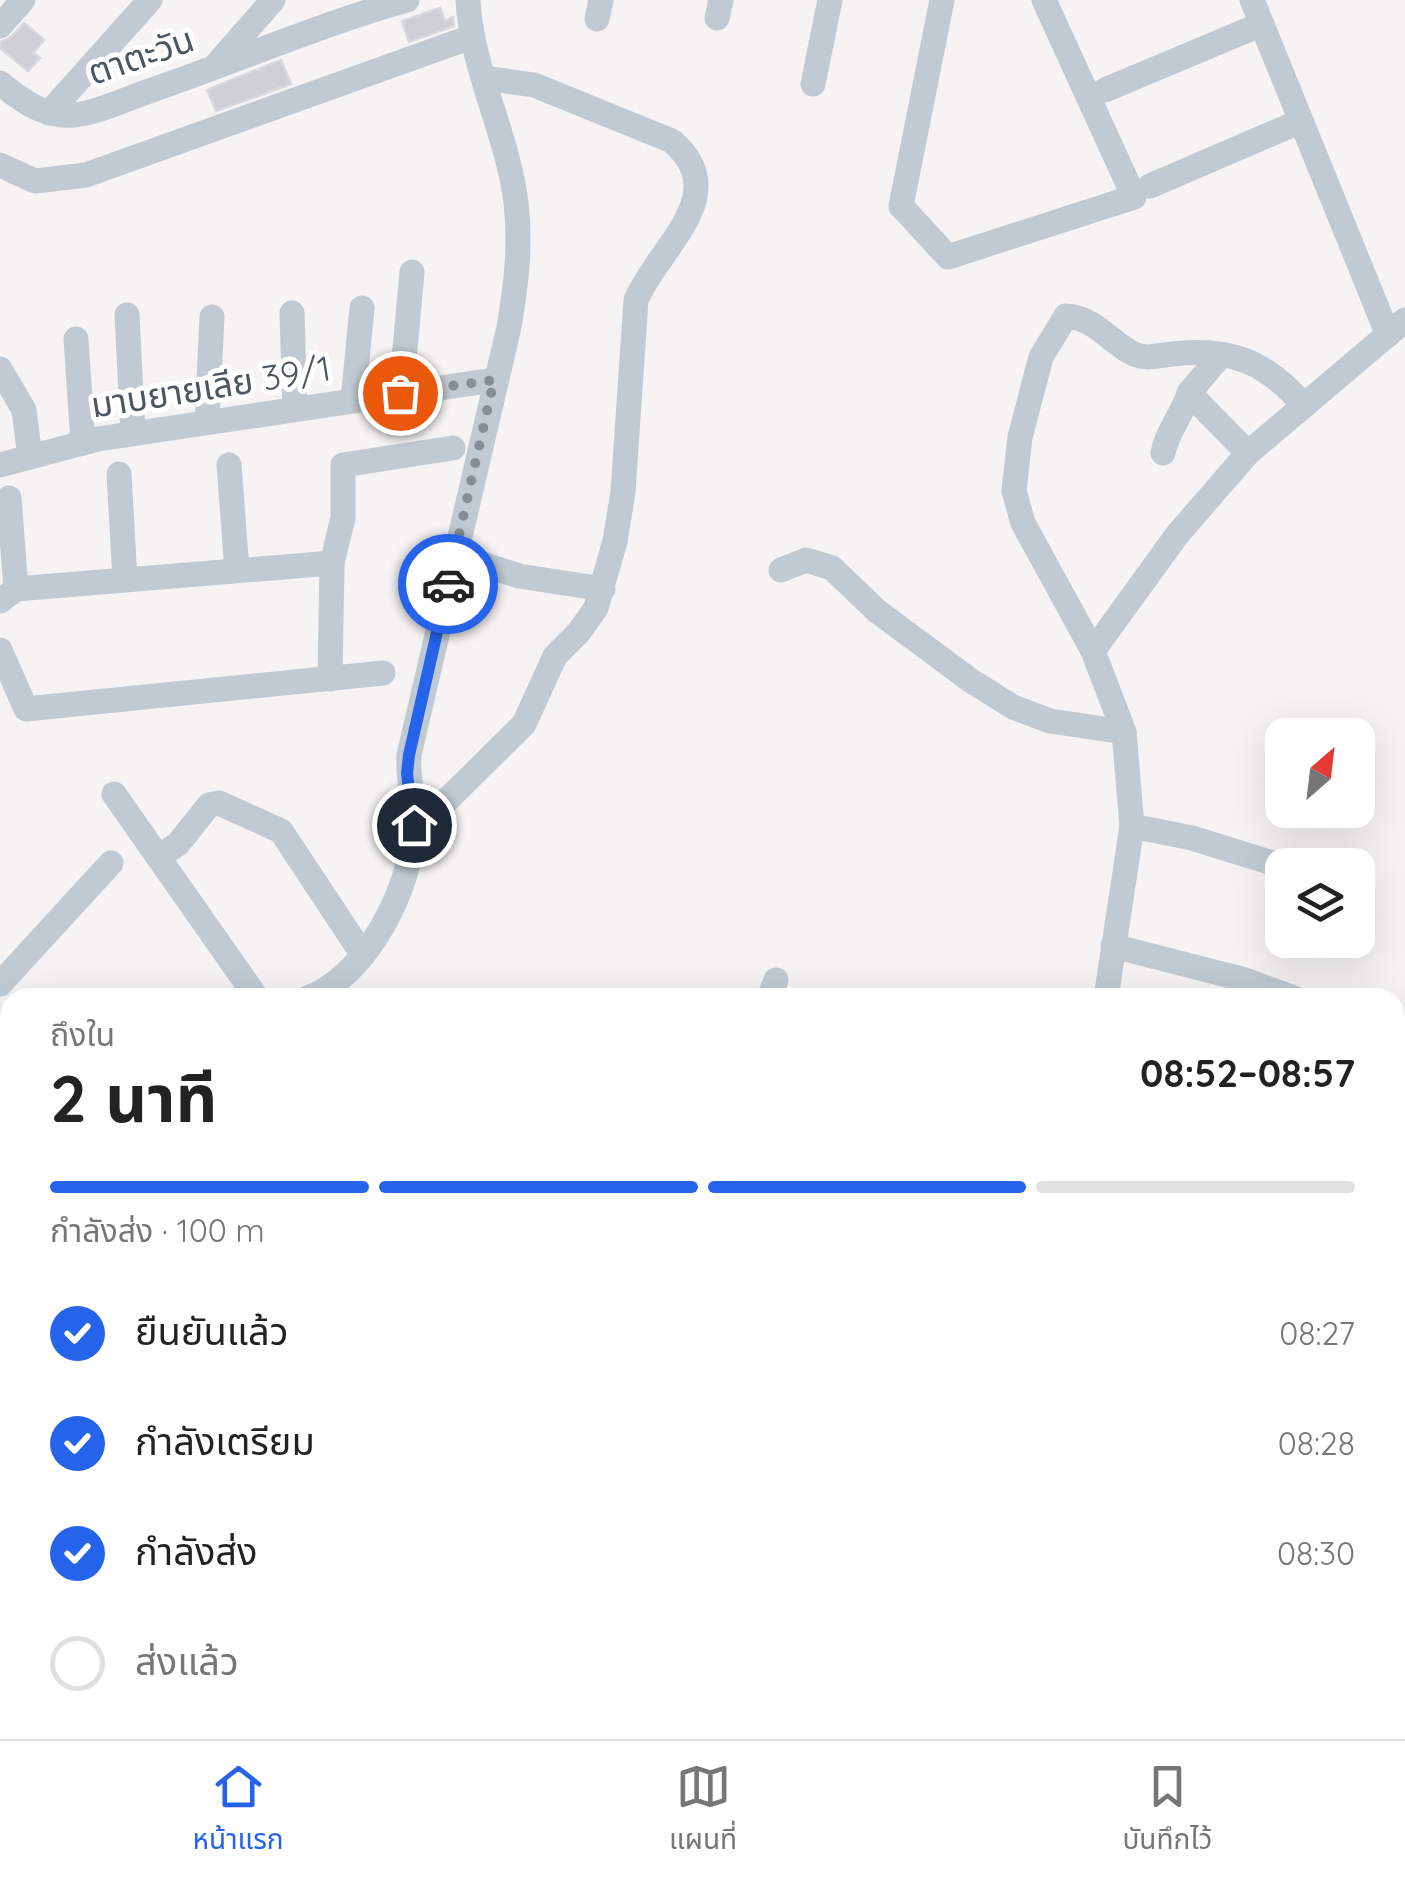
<!DOCTYPE html>
<html lang="th">
<head>
<meta charset="utf-8">
<style>
  body { margin:0; font-family:Quicksand,"Noto Sans Thai",sans-serif; background:#f6f6f6; color:#222; height:100vh; display:flex; flex-direction:column; font-size:38px; white-space:nowrap }
  * { box-sizing:border-box; margin:0 }
  p { font-size:32px; color:#767676 }
  .icon { flex:none; width:55px; height:55px; fill:none; stroke:currentColor; stroke-width:2; stroke-linecap:round; stroke-linejoin:round }
  .map { position:relative; flex:1; overflow:hidden }
  .details { position:absolute; left:0px; top:988px; width:1405px; height:752px; display:flex; flex-direction:column; background:#fff; border-radius:30px 30px 0 0; box-shadow:0 10px 40px #0002 }
  .details>* { flex:none }
  .needle { width:65px; rotate:28deg }
  .fabs { position:absolute; left:1265px; top:718px; display:grid; gap:20px }
  .fabs a { display:grid; place-items:center; width:110px; height:110px; border-radius:20px; background:#fff; box-shadow:0 10px 40px #0002; font-size:50px }
  .pin { position:absolute; display:grid; place-items:center; width:85px; height:85px; color:#fff; margin:-42px; border:5px solid #fff; border-radius:50%; box-shadow:0 2px 10px #0007 }
  .courier { position:absolute; display:grid; place-items:center; width:100px; height:100px; margin:-50px; border:8px solid #2563eb; border-radius:50%; background:#fff; color:#222; box-shadow:0 2px 12px #0007 }
  .overview em { font-style:normal; font-weight:700 }
  .overview div { display:flex; flex-direction:column-reverse }
  .overview { display:flex; align-items:center; justify-content:space-between; height:170px; padding:0 50px }
  h1 { font-size:65px; font-weight:700; line-height:75px }
  .bar { display:grid; grid-template-columns:repeat(4,1fr); gap:15px 10px; align-content:center; height:120px; padding:0 50px }
  .bar i { height:12px; border-radius:8px; background:#e0e0e0 }
  .bar .current { background:#2563eb }
  .bar p { grid-column:span 4 }
  ol { padding:0 50px; list-style:none }
  li { display:flex; align-items:center; gap:30px; height:110px }
  li p { margin-inline-start:auto }
  li .icon { padding:10px; border-radius:50%; background:#2563eb; color:#fff; stroke-width:4 }
  li:last-child { color:#767676 }
  li i { width:55px; height:55px; border:5px solid #e0e0e0; border-radius:50% }
  .dock { display:flex; justify-content:space-around; align-items:center; height:140px; border-top:2px solid #e0e0e0; background:#fff; font-size:28px; color:#767676 }
  .dock a { display:grid; justify-items:center; gap:5px }
  .dock .current { color:#2563eb }
  .map>svg:first-child { display:block }
  .building { fill:#cdcfd5; stroke:#d7d9de; stroke-width:2.5 }
  .lines { fill:none; stroke-linecap:round; stroke-linejoin:round }
  .minor { stroke:#c1cad2; stroke-width:25 }
  .done { stroke:#868d94; stroke-width:10; stroke-dasharray:0 18 }
  .route { stroke:#2563eb; stroke-width:12 }
  .labels { text-anchor:middle; stroke-width:10; stroke-linejoin:round; paint-order:stroke }
  .street-label { font-size:35px; fill:#4a5661; stroke:#fff }
</style>
</head>
<body>
<div class="map">
<svg width="1405" height="1739" viewBox="0 0 1405 1739">
  <rect width="100%" height="100%" fill="#f5f3f3"/>
  <!-- building -->
  <g class="building">
    <path d="M440,8l5,13 8,-4 1,9 -45,16 -7,-21z"/>
    <path d="M24,23l20,17 -11,13 7,5 -12,13 -28,-23 1,-6 10,-5z"/>
    <path d="M281,60l10,24 -75,27 -9,-21z"/>
  </g>
  <g class="lines">
    <!-- minor -->
    <g class="minor">
      <path d="M942,0l-41,206 47,51 186,-60 -90,-197"/>
      <path d="M1252,0l136,335"/>
      <path d="M717,18l4,-18"/>
      <path d="M597,19l4,-19"/>
      <path d="M0,26l23,-26"/>
      <path d="M217,64l56,-64"/>
      <path d="M0,83c22,18 45,35 75,32 26,-3 55,-18 80,-26 84,-29 166,-65 252,-89"/>
      <path d="M813,84l17,-84"/>
      <path d="M1105,90l157,-66"/>
      <path d="M49,113l101,-113"/>
      <path d="M0,165l35,16 51,-6 385,-138"/>
      <path d="M1150,186l151,-65"/>
      <path d="M292,313l3,96"/>
      <path d="M127,315l6,118"/>
      <path d="M76,339l7,104"/>
      <path d="M1221,355l-32,38 59,60"/>
      <path d="M0,369l24,41 6,47"/>
      <path d="M401,393l11,-121"/>
      <path d="M353,400l9,-92"/>
      <path d="M207,422l5,-105"/>
      <path d="M1163,453c4,-22 20,-39 26,-60"/>
      <path d="M0,465l98,-26 396,-59"/>
      <path d="M229,465l8,105"/>
      <path d="M119,474l6,106"/>
      <path d="M9,498l7,91"/>
      <path d="M455,555l64,21 84,13"/>
      <path d="M781,570l25,-10 26,8 45,43 93,69 43,27 37,14 74,11"/>
      <path d="M0,601l16,-12 316,-26"/>
      <path d="M0,650l26,59 357,-36"/>
      <path d="M1093,651l84,-116 71,-82 157,-133"/>
      <path d="M330,679l2,-116 11,-45v-53l110,-17"/>
      <path d="M114,794l143,204"/>
      <path d="M414,825l22,-14 88,-87 31,-68 24,-24 17,-24 19,-67 8,-49 13,-192c23,-54 98,-105 36,-159l-138,-56 -49,-7"/>
      <path d="M1132,826l60,12 90,28"/>
      <path d="M158,857l20,-13 31,-39 10,-2 62,28 82,124"/>
      <path d="M1113,946l129,33 52,19"/>
      <path d="M0,984l111,-121"/>
      <path d="M308,998c59,-22 104,-111 106,-173 1,-23 -7,-46 -5,-70l100,-428c7,-41 12,-82 7,-124 -8,-68 -45,-135 -48,-203"/>
      <path d="M769,998l7,-18"/>
      <path d="M1106,998l26,-172 -8,-94 -31,-81 -70,-128 -9,-32 6,-54 21,-80 25,-41c28,1 45,27 68,38 13,6 25,1 38,0 59,-7 95,8 132,52"/>
      <path d="M1395,1032l10,3"/>
      <path d="M0,1059l10,3"/>
      <path d="M1395,1220l10,-4"/>
      <path d="M0,1245l10,-11"/>
      <path d="M1395,1330l10,1"/>
      <path d="M1395,1435h10"/>
      <path d="M0,1487l10,6"/>
      <path d="M1395,1557l10,1"/>
      <path d="M0,1648l10,5"/>
      <path d="M118,1730l10,9"/>
      <path d="M242,1730l2,9"/>
      <path d="M4,1739l6,-20"/>
      <path d="M376,1739l4,-7"/>
      <path d="M703,1739l4,-9"/>
      <path d="M1020,1739l15,-2"/>
    </g>
  </g>
  <g class="lines">
    <!-- done -->
    <path class="done" d="M400,393l94,-13 -46,204"/>
    <!-- route -->
    <path class="route" d="M414,825l-7,-51 2,-19 39,-171"/>
  </g>
  <g class="labels">
    <!-- street labels -->
    <g class="street-label">
      <text transform="translate(141 56) rotate(-19)" y="12">ตาตะวัน</text>
      <text transform="translate(211 387) rotate(-9)" y="12">มาบยายเลีย 39/1</text>
    </g>
  </g>
</svg>
<div class="fabs">
<a><svg class="needle" viewBox="-14 -14 28 28"><path d="M0-13l5 13h-10z" fill="#e53935"/><path d="M0 13l5-13h-10z" fill="#767676"/></svg></a>
<a><svg class="icon" aria-label="layers" viewBox="0 0 24 24"><path d="M12 4l9 5-9 5-9-5zM3 14l9 5 9-5"/></svg></a>
</div>
<div class="pin" style="left:400px;top:393px;background:#ea580c"><svg class="icon" aria-label="bag" viewBox="0 0 24 24"><path d="M5 8h14l-1 12H6zM9 8a3 3 0 0 1 6 0"/></svg></div>
<div class="pin" style="left:414px;top:825px;background:#1f2937"><svg class="icon" aria-label="home" viewBox="0 0 24 24"><path d="M3 11l9-7 9 7M6 9v11h12V9"/></svg></div>
<div class="courier" style="left:448px;top:584px"><svg class="icon" aria-label="car" viewBox="0 0 24 24"><path d="M5 17H2v-5l4-1 3-4h7l3 4 3 1v5h-3M9 17h6M6 11h13"/><circle cx="7" cy="17" r="2"/><circle cx="17" cy="17" r="2"/></svg></div>
<section class="details">
<div class="overview"><div><h1>2 นาที</h1><p>ถึงใน</p></div><em>08:52–08:57</em></div>
<div class="bar"><i class="current"></i><i class="current"></i><i class="current"></i><i></i><p>กำลังส่ง · 100 m</p></div>
<ol>
<li><svg class="icon" aria-label="check" viewBox="0 0 24 24"><path d="M5 12l5 5 9-10"/></svg>ยืนยันแล้ว<p>08:27</p></li>
<li><svg class="icon" aria-label="check" viewBox="0 0 24 24"><path d="M5 12l5 5 9-10"/></svg>กำลังเตรียม<p>08:28</p></li>
<li><svg class="icon" aria-label="check" viewBox="0 0 24 24"><path d="M5 12l5 5 9-10"/></svg>กำลังส่ง<p>08:30</p></li>
<li><i></i>ส่งแล้ว</li>
</ol>
</section>
</div>
<nav class="dock">
<a class="current"><svg class="icon" aria-label="home" viewBox="0 0 24 24"><path d="M3 11l9-7 9 7M6 9v11h12V9"/></svg>หน้าแรก</a>
<a><svg class="icon" aria-label="map" viewBox="0 0 24 24"><path d="M3 6l6-2 6 2 6-2v14l-6 2-6-2-6 2zM9 4v14M15 6v14"/></svg>แผนที่</a>
<a><svg class="icon" aria-label="saved" viewBox="0 0 24 24"><path d="M7 4h10v16l-5-4-5 4z"/></svg>บันทึกไว้</a>
</nav>
</body>
</html>
